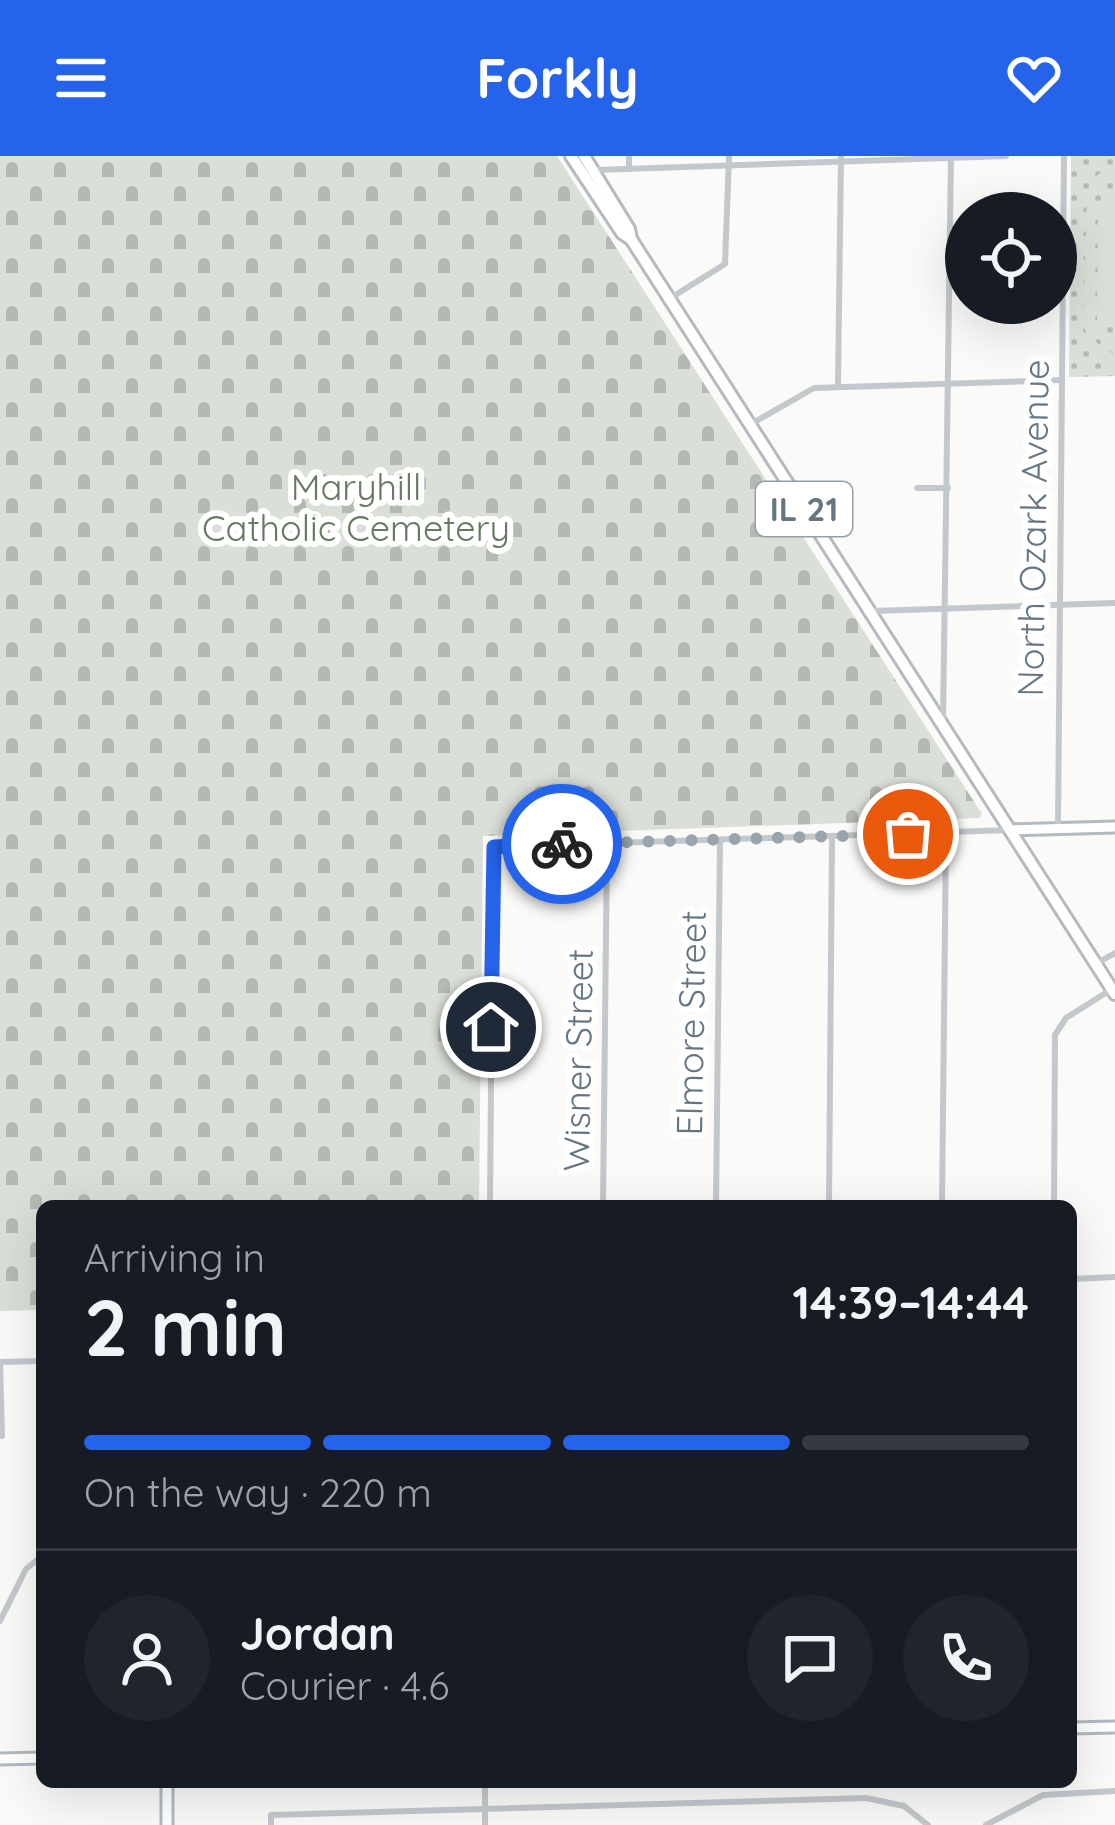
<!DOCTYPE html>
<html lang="en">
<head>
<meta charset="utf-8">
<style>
  body { margin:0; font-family:Quicksand,sans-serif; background:#20242c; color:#f1f3f6; height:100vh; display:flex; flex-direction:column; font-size:45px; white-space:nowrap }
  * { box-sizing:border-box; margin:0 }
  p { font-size:39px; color:#9ea1a6 }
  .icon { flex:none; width:66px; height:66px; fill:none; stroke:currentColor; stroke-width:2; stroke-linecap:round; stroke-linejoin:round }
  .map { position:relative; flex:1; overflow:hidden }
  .sheet { position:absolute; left:36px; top:1044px; width:1041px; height:588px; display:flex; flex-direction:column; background:#171b24; border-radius:18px; box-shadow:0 12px 48px #0002 }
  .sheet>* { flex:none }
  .controls { position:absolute; left:945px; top:36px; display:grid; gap:24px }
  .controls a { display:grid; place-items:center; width:132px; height:132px; border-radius:50%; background:#171b24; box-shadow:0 12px 48px #0002; font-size:60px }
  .pin { position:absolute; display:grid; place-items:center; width:102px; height:102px; color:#fff; margin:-51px; border:6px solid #fff; border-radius:50%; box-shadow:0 3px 12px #0007 }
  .courier { position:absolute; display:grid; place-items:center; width:120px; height:120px; margin:-60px; border:9px solid #2563eb; border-radius:50%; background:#fff; color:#222; box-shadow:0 3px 15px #0007 }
  .summary em { font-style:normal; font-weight:700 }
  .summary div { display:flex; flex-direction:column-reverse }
  .summary { display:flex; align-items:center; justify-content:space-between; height:204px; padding:0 48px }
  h1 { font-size:78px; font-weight:700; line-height:90px }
  .bar { display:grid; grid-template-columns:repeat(4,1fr); gap:18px 12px; align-content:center; height:144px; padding:0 48px }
  .bar i { height:15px; border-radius:9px; background:#363941 }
  .bar .active { background:#2563eb }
  .bar p { grid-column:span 4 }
  .line { display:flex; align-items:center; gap:30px; padding:0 48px; border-top:3px solid #363941 }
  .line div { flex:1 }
  .round { display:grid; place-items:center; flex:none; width:126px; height:126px; border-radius:63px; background:#20242c }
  header { display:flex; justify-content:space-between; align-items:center; height:156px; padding:0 48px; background:#2563eb; color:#fff; font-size:54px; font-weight:700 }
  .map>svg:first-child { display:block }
  .cemetery { fill:url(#cemetery-stones) }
  .park { fill:url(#park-dots) }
  .pitch { fill:#dadfd7 }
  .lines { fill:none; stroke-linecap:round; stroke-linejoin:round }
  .secondary-casing { stroke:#b3babf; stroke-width:15 }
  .primary-casing { stroke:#b5babe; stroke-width:16 }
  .street { stroke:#c3c8cc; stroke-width:6 }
  .secondary { stroke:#fff; stroke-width:9 }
  .primary { stroke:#fff; stroke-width:10 }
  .done { stroke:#99a4ac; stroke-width:12; stroke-dasharray:0 21.6 }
  .route { stroke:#2563eb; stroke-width:15 }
  .labels { text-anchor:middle; stroke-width:12; stroke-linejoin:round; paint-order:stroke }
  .shield { fill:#fff; stroke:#939fa8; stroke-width:3 }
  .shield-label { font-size:33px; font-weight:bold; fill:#657683 }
  .park-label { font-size:36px; fill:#687a64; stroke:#fff }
  .street-label { font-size:36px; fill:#657683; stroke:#fff }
</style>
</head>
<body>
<header><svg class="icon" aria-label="menu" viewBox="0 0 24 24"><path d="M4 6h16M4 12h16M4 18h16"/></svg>Forkly<svg class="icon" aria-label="heart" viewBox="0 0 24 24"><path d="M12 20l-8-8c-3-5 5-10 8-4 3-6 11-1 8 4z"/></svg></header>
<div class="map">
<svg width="1115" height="1669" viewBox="0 0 1115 1669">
  <defs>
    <pattern id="cemetery-stones" width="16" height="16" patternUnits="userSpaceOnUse" patternTransform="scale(3)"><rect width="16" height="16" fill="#dadfd7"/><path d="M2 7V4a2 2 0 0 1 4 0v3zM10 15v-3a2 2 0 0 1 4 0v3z" fill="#b4b9b4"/></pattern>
    <pattern id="park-dots" width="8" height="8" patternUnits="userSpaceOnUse" patternTransform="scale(3)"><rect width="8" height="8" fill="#dadfd7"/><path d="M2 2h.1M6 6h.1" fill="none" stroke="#b4b9b4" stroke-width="1.8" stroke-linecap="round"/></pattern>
  </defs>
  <rect width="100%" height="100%" fill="#fafaf8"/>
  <!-- cemetery -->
  <path class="cemetery" d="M0,0h557l425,658 -2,4 -497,18 -4,370h-437v104l-42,1z"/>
  <!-- park -->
  <path class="park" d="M1071,0h44v220l-46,1z"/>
  <!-- pitch -->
  <g class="pitch">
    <path d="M1115,9v9l-15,10 -7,15 -3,125 7,19 18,12v8l-23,-13 -9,-26 4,-132 10,-17z"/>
    <path d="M1098,47h17v122h-18z"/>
  </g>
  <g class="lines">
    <!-- secondary casing -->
    <g class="secondary-casing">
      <g id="secondary">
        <path d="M1010,674l105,-3"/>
        <path d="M1071,1572l44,-1"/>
        <path d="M0,1603l42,-1"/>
        <path d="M167,1626v43"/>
      </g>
    </g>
    <!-- primary casing -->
    <g class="primary-casing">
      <g id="primary">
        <path d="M571,0l51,77 9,6 484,755"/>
        <path d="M584,0l45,73 2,10"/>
      </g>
    </g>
    <!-- street -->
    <g class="street">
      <path d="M629,13v-13"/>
      <path d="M596,14l410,-14"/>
      <path d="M669,143l56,-35 4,-108"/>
      <path d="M838,230l3,-230"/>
      <path d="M751,268l63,-36 248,-8"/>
      <path d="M917,332h31"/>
      <path d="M873,455l242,-8"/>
      <path d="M943,566l8,-566"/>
      <path d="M1058,672l6,-672"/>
      <path d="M1097,807l18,-10"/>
      <path d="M490,1050l3,-359 517,-17"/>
      <path d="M603,1050l4,-362"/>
      <path d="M716,1050l4,-366"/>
      <path d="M829,1050l3,-368"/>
      <path d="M942,1050l4,-373"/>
      <path d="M1054,1050l1,-171 11,-17 46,-29"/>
      <path d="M1071,1123l44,-2"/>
      <path d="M0,1206l2,74"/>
      <path d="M0,1206l42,-1"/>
      <path d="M0,1465l26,-52 16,-13"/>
      <path d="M271,1669v-10l595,-17 38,8 24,19"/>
      <path d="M485,1669v-43"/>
      <path d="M986,1669l57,-30 72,-4"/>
    </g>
    <!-- secondary -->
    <use href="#secondary" class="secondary"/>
    <!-- primary -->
    <use href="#primary" class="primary"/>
  </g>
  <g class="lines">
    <!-- done -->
    <path class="done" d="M562,688l346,-10"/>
    <!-- route -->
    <path class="route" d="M491,871l3,-180 68,-3"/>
  </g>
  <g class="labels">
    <!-- shield labels -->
    <rect class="shield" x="756" y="326" width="96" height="54" rx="9"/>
    <g class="shield-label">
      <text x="804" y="365">IL 21</text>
    </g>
    <!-- park labels -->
    <g class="park-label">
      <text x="356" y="344">Maryhill<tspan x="356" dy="41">Catholic Cemetery</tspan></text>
    </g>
    <!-- street labels -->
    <g class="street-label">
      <text transform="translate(1033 372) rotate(-89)" y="13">North Ozark Avenue</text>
      <text transform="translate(691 867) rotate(-89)" y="13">Elmore Street</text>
      <text transform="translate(578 904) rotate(-89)" y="13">Wisner Street</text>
    </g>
  </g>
</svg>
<div class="controls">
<a><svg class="icon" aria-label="locate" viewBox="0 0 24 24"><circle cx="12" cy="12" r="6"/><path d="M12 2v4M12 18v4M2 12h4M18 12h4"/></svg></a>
</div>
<div class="pin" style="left:908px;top:678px;background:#ea580c"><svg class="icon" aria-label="bag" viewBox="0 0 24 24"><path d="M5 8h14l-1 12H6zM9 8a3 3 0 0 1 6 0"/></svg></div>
<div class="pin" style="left:491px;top:871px;background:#1f2937"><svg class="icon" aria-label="home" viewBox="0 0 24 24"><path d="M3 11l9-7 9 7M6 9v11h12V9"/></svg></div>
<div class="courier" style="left:562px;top:688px"><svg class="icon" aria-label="bike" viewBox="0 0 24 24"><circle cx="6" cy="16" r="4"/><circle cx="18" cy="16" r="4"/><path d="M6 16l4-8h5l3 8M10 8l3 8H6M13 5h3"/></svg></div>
<section class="sheet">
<div class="summary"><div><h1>2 min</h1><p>Arriving in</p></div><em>14:39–14:44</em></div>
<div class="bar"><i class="active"></i><i class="active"></i><i class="active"></i><i></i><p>On the way · 220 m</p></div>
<div class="line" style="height:216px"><a class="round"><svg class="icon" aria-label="person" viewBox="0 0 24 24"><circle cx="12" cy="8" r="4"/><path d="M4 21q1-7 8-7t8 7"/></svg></a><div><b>Jordan</b><p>Courier · 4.6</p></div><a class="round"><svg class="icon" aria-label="chat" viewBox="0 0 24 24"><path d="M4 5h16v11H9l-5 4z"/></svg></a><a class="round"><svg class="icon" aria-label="phone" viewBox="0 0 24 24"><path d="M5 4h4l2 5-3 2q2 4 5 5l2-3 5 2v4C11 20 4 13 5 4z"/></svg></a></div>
</section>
</div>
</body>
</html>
